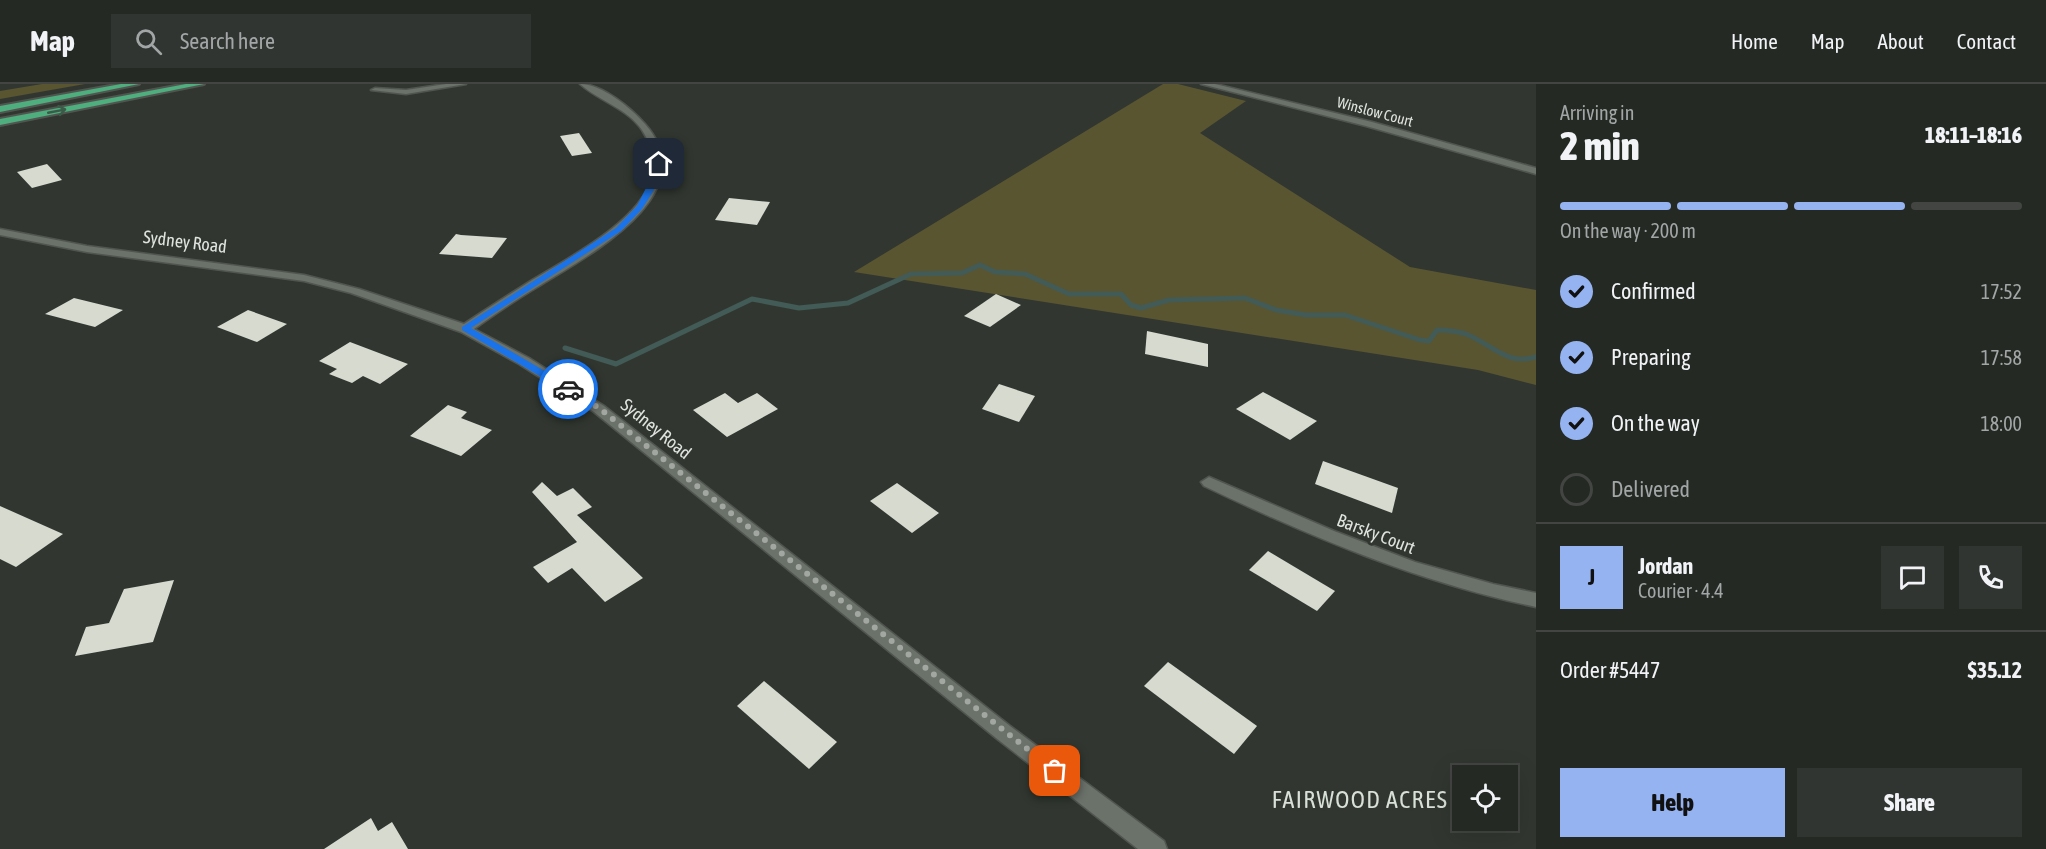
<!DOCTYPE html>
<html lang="en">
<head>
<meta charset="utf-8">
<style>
  body { margin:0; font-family:"Asap Condensed",sans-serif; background:#313531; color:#f1f3f6; height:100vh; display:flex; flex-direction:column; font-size:22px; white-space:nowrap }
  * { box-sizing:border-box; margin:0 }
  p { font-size:20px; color:#a3a6a6 }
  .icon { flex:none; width:33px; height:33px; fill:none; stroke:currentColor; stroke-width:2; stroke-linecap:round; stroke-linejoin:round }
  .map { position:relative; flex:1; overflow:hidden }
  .side { display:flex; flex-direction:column; background:#252924; width:510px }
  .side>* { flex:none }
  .fabs { position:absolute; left:1452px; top:681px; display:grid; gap:12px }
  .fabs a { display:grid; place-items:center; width:66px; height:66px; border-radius:0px; background:#252924; box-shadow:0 6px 24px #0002,0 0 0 2px #424541; font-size:30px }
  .pin { position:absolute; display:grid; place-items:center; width:51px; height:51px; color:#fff; margin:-26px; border-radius:12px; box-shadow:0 3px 9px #0006 }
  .courier { position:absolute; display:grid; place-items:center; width:60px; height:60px; margin:-30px; border:4px solid #1a73e8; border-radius:50%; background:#fff; color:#222; box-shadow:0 2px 8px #0007 }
  .headline em { font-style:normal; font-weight:800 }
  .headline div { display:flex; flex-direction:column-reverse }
  .headline { display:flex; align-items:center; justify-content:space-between; height:102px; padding:0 24px }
  h1 { font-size:39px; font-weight:800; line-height:45px }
  .bar { display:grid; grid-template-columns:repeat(4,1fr); gap:9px 6px; align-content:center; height:72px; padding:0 24px }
  .bar i { height:8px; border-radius:4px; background:#424541 }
  .bar .current { background:#95b2f1 }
  .bar p { grid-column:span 4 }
  .line { display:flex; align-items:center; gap:15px; padding:0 24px; border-top:2px solid #424541 }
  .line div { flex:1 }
  .round { display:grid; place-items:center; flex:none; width:63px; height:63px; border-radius:0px; background:#313531 }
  ol { padding:0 24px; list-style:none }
  li { display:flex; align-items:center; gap:18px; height:66px }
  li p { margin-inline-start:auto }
  li .icon { padding:6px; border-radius:50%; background:#95b2f1; color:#111; stroke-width:4 }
  li:last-child { color:#a3a6a6 }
  li i { width:33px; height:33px; border:3px solid #424541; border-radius:50% }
  .action { display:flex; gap:12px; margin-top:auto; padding:12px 24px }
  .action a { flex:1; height:69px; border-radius:0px; background:#95b2f1; color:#111; font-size:24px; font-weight:800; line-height:69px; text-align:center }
  .action a+a { background:#313531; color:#f1f3f6 }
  header { display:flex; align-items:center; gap:36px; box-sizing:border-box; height:84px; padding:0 30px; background:#252924; border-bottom:2px solid #424541 }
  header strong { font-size:28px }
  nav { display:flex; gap:33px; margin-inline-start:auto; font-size:21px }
  .search { width:420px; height:54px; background:#313531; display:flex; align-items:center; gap:15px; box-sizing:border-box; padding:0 21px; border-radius:0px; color:#a3a6a6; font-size:22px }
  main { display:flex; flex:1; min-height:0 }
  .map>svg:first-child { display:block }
  .green { fill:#595530 }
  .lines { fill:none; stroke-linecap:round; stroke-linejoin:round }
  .stream { stroke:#435b56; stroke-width:5 }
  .building { fill:#d6dacf }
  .minor-casing { stroke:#515550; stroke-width:3 }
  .trunk-casing { stroke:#515550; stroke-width:4 }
  .minor { fill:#6b726a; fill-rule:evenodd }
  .trunk { fill:#4eae7e; fill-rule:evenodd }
  .oneway { stroke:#3a5b47 }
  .route { fill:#1a73e8 }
  .done { stroke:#a3a7a2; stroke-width:6; stroke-dasharray:0 10.8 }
  .labels { text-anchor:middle; stroke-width:6; stroke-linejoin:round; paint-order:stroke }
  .far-street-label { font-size:15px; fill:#e0e3df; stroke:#313730 }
  .street-label { font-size:18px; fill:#e0e3df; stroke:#313730 }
  .near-neighbourhood-label { font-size:24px; letter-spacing:1.5px; fill:#d9e0d8; stroke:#313730 }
</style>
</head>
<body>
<header>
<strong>Map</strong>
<div class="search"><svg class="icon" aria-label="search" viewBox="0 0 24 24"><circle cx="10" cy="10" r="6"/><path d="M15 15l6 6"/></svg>Search here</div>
<nav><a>Home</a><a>Map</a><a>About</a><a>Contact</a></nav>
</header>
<main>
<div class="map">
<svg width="1536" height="765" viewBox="0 0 1536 765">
  <rect width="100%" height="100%" fill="#313730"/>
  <!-- green -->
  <g class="green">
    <path d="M42,0h43l-85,15v-8z"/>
    <path d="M1163,0h15l68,17 -46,32 210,134 126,23v95l-58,-15 -624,-98z"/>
  </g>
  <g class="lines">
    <!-- stream -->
    <path class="stream" d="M565,264l51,16 136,-65 47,9 49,-5 63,-29 51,-1 18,-8 15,7 30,2 44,20h52l10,11 10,3 28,-8 76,-2 31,12 30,5h39l75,25 9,1 8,-11c10,0 19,1 29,4 25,10 41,32 70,23"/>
  </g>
  <!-- building -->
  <g class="building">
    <path d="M579,49l13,20 -20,3 -12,-20z"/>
    <path d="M47,80l15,16 -30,8 -15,-16z"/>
    <path d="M729,114l41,4 -13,23 -42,-5z"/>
    <path d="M456,150l5,1 46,3 -15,20 -53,-4z"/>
    <path d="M996,210l25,11 -31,22 -26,-11z"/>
    <path d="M74,214l49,12 -28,17 -50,-13z"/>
    <path d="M248,226l39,14 -30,18 -40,-15z"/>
    <path d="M1147,247l61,13v23l-63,-13z"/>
    <path d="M350,258l58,22 -28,20 -17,-8 -11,7 -23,-9 8,-5 -18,-8z"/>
    <path d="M999,300l36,12 -16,26 -37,-13z"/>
    <path d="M1263,308l54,29 -27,19 -54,-31z"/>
    <path d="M725,309l13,10 19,-10 21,16 -51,28 -34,-27z"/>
    <path d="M448,321l19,7 -6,6 31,12 -31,26 -51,-20z"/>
    <path d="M1323,377l75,27 -6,25 -77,-29z"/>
    <path d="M542,398l15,14 16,-8 19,19 -15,8 66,63 -38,24 -33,-34 -24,15 -15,-16 44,-25 -45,-50z"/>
    <path d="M897,399l42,30 -27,20 -42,-32z"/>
    <path d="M0,422l63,28 -47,33 -16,-8z"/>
    <path d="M1268,467l67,40 -18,20 -68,-41z"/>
    <path d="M174,496l-21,62 -78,14 11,-29 23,-4 15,-34z"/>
    <path d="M1168,578l89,64 -23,28 -90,-68z"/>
    <path d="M764,597l73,61 -28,27 -72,-63z"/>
    <path d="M371,734l7,13 14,-9 16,27h-84z"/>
  </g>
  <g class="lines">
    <!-- minor casing -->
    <g class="minor-casing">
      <g id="minor">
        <path d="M446,0h20l-60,10 -35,-4 4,-2 31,2z"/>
        <path d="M580,0c22,0 51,24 65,40 62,70 -58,132 -106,162 -22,13 -44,28 -65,43l55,29 75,48 406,320 154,115 3,8h-29l-142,-111 -402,-326 -75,-48 -58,-32 -110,-39 -47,-12 -217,-29 -87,-17v-6l87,17 217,29 55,14 105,35c21,-14 43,-28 65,-42 36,-22 111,-60 123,-104 4,-17 -1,-34 -10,-48 -15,-22 -43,-29 -62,-46z"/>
        <path d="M1201,0h14l157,38 164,46v6l-170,-48z"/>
        <path d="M1209,393l125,54 81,31 78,22 43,9v14c-117,-25 -225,-70 -332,-121l-3,-4z"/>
      </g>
    </g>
    <!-- trunk casing -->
    <g class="trunk-casing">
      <g id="trunk">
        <path d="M121,0h18l-139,28v-6z"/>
        <path d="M186,0h18l-204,41v-6z"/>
      </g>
    </g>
    <!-- minor -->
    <use href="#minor" class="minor"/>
    <!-- trunk -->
    <use href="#trunk" class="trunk"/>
  </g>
  <!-- one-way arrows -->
  <defs><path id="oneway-shaft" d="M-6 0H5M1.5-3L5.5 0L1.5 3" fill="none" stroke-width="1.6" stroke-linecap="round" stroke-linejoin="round" transform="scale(1.5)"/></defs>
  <use class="oneway" href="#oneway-shaft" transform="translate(57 27) rotate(-11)"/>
  <!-- route -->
  <path class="route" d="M659,78l3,2 -8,26 -12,19 -21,22 -150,97 101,59v4h-7l-103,-61v-3l154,-99 21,-22z"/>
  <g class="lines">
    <!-- done -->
    <path class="done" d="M568,305l31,19 456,363"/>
  </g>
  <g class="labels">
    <!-- far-street labels -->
    <g class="far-street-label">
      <text transform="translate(1375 28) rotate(15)" y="5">Winslow Court</text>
    </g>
    <!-- street labels -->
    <g class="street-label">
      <text transform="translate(185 158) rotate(7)" y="6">Sydney Road</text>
      <text transform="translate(656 345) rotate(39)" y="6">Sydney Road</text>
      <text transform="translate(1376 450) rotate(21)" y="6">Barsky Court</text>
    </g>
    <!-- near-neighbourhood labels -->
    <g class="near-neighbourhood-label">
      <text x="1360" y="724">FAIRWOOD ACRES</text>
    </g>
  </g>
</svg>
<div class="fabs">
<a><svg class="icon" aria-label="locate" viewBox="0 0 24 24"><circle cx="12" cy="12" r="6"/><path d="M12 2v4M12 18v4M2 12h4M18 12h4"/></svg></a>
</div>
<div class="pin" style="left:1055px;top:687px;background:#ea580c"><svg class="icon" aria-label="bag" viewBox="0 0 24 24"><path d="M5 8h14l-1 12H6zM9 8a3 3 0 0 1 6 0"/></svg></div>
<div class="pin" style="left:659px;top:80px;background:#1f2937"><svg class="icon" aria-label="home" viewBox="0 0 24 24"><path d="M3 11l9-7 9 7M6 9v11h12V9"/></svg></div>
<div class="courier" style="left:568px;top:305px"><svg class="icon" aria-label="car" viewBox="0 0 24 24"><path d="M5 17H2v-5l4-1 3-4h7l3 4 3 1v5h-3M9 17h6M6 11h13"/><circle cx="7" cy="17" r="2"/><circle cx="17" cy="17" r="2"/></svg></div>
</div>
<section class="side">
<div class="headline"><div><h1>2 min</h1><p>Arriving in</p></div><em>18:11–18:16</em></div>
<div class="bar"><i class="current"></i><i class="current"></i><i class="current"></i><i></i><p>On the way · 200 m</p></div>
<ol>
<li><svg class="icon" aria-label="check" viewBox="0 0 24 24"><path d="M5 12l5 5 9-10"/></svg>Confirmed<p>17:52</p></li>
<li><svg class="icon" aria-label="check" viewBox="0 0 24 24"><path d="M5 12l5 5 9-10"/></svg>Preparing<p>17:58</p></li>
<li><svg class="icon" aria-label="check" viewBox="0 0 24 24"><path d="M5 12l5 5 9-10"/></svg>On the way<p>18:00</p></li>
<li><i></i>Delivered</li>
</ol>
<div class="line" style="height:108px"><b class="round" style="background:#95b2f1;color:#111">J</b><div><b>Jordan</b><p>Courier · 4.4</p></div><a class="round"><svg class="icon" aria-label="chat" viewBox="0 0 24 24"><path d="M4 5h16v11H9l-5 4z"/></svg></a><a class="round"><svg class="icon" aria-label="phone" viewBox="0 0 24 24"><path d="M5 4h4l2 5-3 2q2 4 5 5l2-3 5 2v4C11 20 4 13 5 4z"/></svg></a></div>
<div class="line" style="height:78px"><div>Order #5447</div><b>$35.12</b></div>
<div class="action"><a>Help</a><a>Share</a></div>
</section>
</main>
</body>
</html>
